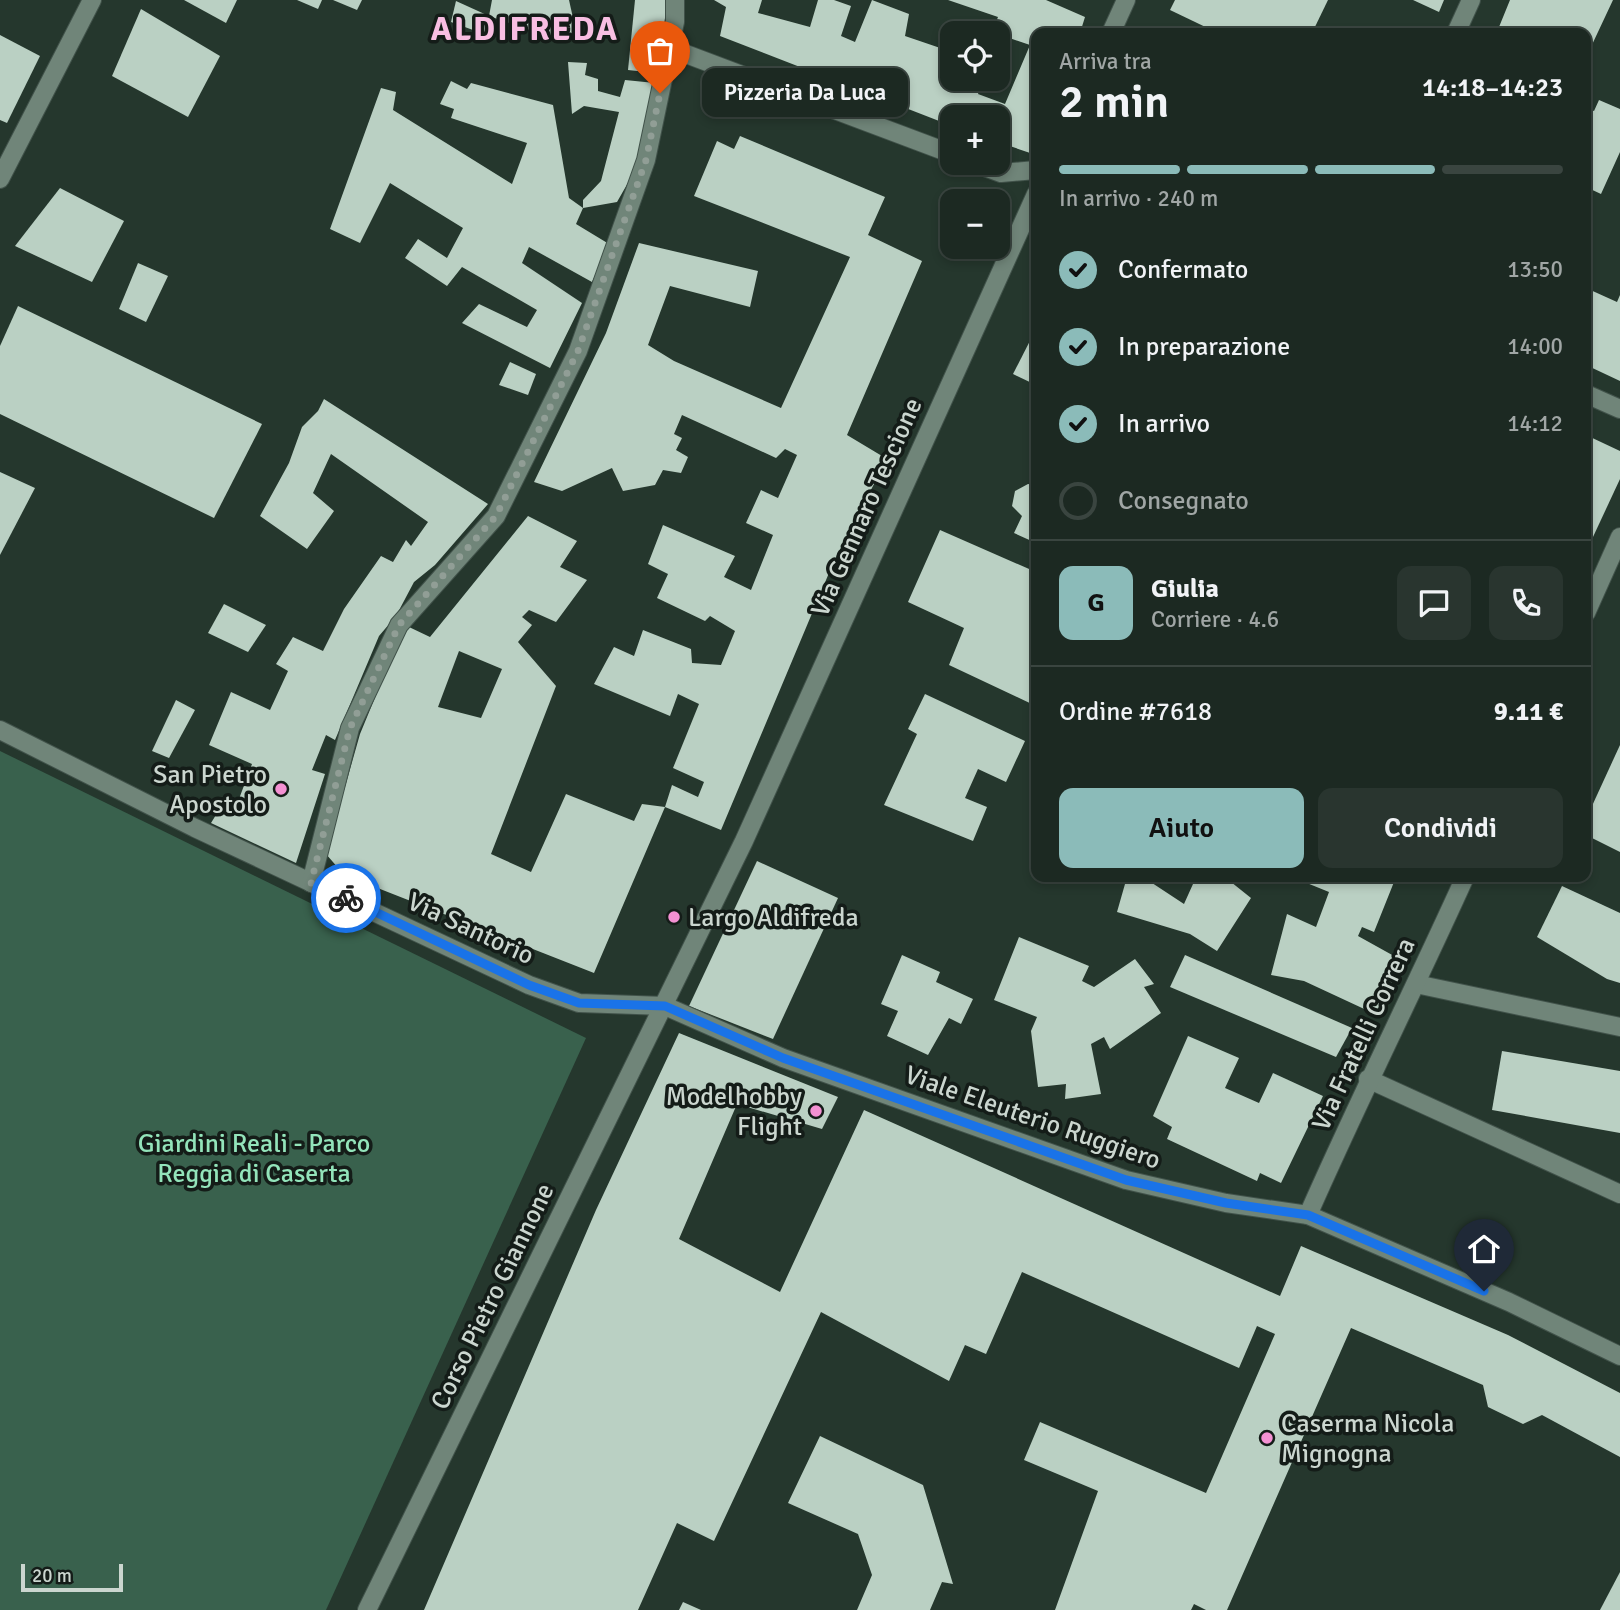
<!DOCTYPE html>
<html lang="it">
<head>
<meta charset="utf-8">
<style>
  body { margin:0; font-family:Signika,sans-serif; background:#29352f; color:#f1f3f6; height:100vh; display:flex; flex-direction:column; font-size:26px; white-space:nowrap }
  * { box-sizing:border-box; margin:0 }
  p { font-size:23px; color:#a0a6a5 }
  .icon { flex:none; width:38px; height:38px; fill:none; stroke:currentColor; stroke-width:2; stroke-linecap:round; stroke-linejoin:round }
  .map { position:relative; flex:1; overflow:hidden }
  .details { position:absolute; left:1031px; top:28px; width:560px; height:854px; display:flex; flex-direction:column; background:#1c2922; border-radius:14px; box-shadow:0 4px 10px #0003,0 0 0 2px #3a4540 }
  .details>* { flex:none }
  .tools { position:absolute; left:940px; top:21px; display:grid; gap:14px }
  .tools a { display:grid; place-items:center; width:70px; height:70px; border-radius:14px; background:#1c2922; box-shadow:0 4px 10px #0003,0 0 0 2px #3a4540; font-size:35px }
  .scale { position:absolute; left:21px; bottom:18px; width:102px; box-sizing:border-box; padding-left:7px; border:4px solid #cbd6cf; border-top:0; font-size:19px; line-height:24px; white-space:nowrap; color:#cbd6cf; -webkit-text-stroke:5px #141c18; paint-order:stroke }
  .pin { position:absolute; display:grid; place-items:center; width:60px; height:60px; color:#fff; margin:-72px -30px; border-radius:50% 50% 50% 0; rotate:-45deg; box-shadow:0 0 7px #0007 }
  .pin .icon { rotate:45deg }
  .courier { position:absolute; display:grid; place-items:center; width:70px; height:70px; margin:-35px; border:5px solid #1a73e8; border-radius:50%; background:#fff; color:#222; box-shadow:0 2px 9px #0007 }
  .bubble { position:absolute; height:49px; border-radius:14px; background:#1c2922; box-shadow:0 4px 10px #0003,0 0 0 2px #3a4540; font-size:23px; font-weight:600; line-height:49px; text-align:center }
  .head em { font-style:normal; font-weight:600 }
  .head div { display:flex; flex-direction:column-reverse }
  .head { display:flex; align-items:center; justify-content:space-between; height:119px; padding:0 28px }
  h1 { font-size:46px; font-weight:600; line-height:52px }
  .bar { display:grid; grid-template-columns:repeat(4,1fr); gap:10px 7px; align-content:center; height:84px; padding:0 28px }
  .bar i { height:9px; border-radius:5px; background:#3a4540 }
  .bar .active { background:#8bbbb9 }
  .bar p { grid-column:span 4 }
  .line { display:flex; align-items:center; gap:18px; padding:0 28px; border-top:2px solid #3a4540 }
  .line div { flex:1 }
  .round { display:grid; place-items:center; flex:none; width:74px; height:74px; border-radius:14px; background:#29352f }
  ol { padding:0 28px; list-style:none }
  li { display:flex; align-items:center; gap:21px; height:77px }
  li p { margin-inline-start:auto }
  li .icon { padding:7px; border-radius:50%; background:#8bbbb9; color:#111; stroke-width:4 }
  li:last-child { color:#a0a6a5 }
  li i { width:38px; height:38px; border:4px solid #3a4540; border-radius:50% }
  .cta { display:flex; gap:14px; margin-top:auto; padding:14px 28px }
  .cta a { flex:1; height:80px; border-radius:14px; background:#8bbbb9; color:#111; font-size:28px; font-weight:600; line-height:80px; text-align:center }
  .cta a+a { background:#29352f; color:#f1f3f6 }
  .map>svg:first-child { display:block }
  .green { fill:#39614d }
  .building { fill:#bad0c3; fill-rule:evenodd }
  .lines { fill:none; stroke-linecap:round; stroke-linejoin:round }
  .minor-casing { stroke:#41524a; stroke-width:20 }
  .minor { stroke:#708579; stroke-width:18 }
  .done { stroke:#919e96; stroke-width:7; stroke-dasharray:0 12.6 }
  .route { stroke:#1a73e8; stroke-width:9 }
  .poi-dot { fill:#f491d3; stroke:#141c18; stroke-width:2.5 }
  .labels { text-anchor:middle; stroke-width:7; stroke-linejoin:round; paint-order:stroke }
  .street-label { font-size:26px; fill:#cbd6cf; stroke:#141c18 }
  .poi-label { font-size:26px; fill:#cbd6cf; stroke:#141c18; text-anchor:end }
  .park-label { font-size:26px; fill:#93e4ba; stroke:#141c18 }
  .district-label { font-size:33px; font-weight:bold; letter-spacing:2px; fill:#f8bee2; stroke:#141c18 }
</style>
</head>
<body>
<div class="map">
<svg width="1620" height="1610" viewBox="0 0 1620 1610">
  <rect width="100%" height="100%" fill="#25372d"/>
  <!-- green -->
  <path class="green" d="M0,751l586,287 -260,572h-326z"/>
  <!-- building -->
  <g class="building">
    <path d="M184,0h53l-11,23z"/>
    <path d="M297,0h25l-4,9z"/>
    <path d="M333,0h29l-5,10z"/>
    <path d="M492,0h77l6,27 -7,16 -79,-27z"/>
    <path d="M635,0h33l-12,73 -28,-3z"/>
    <path d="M714,0h48l-4,13 52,14 8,-27h16l17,6 -10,30 14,6 17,-42 37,14 -4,22 47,16v27h31l-5,15 27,10 25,-59 -38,-13 6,-15 -50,-17h98l39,17 -5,16h-44v122l-38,-13v-25h-46v9l-232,-90 6,-29z"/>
    <path d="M1175,0h153l-16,33h-94l-48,-23z"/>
    <path d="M1413,0h31l-5,12z"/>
    <path d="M1510,0h103l-23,49 -4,-3v-13h-76l-11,-6z"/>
    <path d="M456,1l33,15 -5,18 -33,-12z"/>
    <path d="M141,9l79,47 -32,61 -76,-41z"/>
    <path d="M0,35l40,21 -33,67 -7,-3z"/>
    <path d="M568,62l19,1 -2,12 13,4v12l22,6 5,-17 30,3 -11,61 -11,30 -16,28 -34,6v-8l18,-19 18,-69 -35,-6 -12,8z"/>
    <path d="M451,81l16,8 4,-6 82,22 16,93 14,10 -7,16 33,20 -17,38 -63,-35 -7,16 60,40 -32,65 -88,-45 17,-19 48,23 10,-17 -75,-43 -15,19 -42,-28 13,-19 29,19 16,-30 -73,-45 -30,60 -30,-14 51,-141 15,4 -3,18 119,74 15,-41 -76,-25 3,-9 -14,-5z"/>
    <path d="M1599,100l21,9v43l-19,42 -15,-7v-79l8,3z"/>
    <path d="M740,136l145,61 -17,38 54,26 -75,174 40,24 -53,102 -113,269 -56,-23 7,-22 26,12 6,-15 -31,-14 26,-64 -21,-10 -8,22 -76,-32 20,-37 20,9 9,-26 48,19 1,14 29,2 14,-34 -25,-15 -5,5 -48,-23 11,-24 -20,-10 15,-39 72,31 -11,21 27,13 22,-55 -27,-12 15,-33 17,8 19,-43 -12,-6 -9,9 -94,-43 -8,19 8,4 -6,12 12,7 -7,16 -18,-3 -8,15 -32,6 -11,-23 -50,23 -28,-9 72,-149 33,-90 119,28 -8,36 -80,-21 -22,59 26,16 107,47 69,-151 -156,-61 23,-55 17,8z"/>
    <path d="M60,188l64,33 -32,61 -77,-36z"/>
    <path d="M138,263l30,13 -22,46 -27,-13z"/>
    <path d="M1586,288l31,14 3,-7v86l-34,-16z"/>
    <path d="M18,306l244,118 -48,94 -214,-104v-68z"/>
    <path d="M1036,329v56l-23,-11z"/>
    <path d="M510,362l26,12 -8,21 -29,-10z"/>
    <path d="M324,399l164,105 -53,61 -21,17 -18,34 -17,20 -44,104 -9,-5 -14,35 13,4 -29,89 -85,-40 11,-18 14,2 16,-43 -43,-19 22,-53 39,18 18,-39 -12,-7 17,-27 30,14 21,-42 37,-53 12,6 13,-22 5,6 17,-24 -97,-68 -18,39 21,18 -27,38 -47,-33 29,-53 13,-36 16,-16z"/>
    <path d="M1586,435l34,16v28l-34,73z"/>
    <path d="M0,472l35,16 -35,67z"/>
    <path d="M1028,484l8,1v58l-22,-10 8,-17 -10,-10 3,-15z"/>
    <path d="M528,516l49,25 -17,26 27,13 -31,42 -27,-12 -7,7 10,8 -14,17 38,44 -65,168 40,18 35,-78 68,27 8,-17 23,3 -71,166 -219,-86 -36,-18 -13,-15 34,-120 33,-80 16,-27 21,10zM459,651l43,18 -21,49 -43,-11z"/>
    <path d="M940,530l96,42v134l-87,-41 15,-37 -56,-26z"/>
    <path d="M224,604l42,21 -18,27 -40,-19z"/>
    <path d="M925,694l100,47 -19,41 -28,-13 -13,29 22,9 -14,34 -89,-36 33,-71 -9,-5z"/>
    <path d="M176,700l19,10 -26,48 -17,-7z"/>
    <path d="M1620,745v107l-34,-17v-16z"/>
    <path d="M757,861l81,37 -65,141 -84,-33z"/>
    <path d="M1118,877h25l41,27 9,-20 -16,-7h56l-2,5 20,16 -34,53 -27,-17 -73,-22 8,-28z"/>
    <path d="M1292,877h104l-22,55 -12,-5 -4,9 45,25 -28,53 -71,-33 -33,-6 16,-61 29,13 13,-35z"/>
    <path d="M1562,886l58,27v70l-13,-4 -70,-42z"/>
    <path d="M1019,937l70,29 -7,15 12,6 41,-28 19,25 -10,3 17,26 -51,36 -6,-12 -13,7 10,50 -36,5 1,-15 -28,3 -7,-56 6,-14 -43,-17z"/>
    <path d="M902,955l38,17 -4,10 37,17 -12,25 -12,-6 -21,37 -41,-19 11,-25 -17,-7z"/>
    <path d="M1185,955l167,73 -16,29 -166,-70z"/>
    <path d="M679,1033l159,64 -16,32 -85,-25 -58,135 101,53 84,-182 416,186 21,-50 207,89 112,58v64l-78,-42 -19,9 -35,-17 -5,-22 -132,-57 -124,282h-21l-12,-6 -3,6h-136l43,-119 -74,-31 16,-38 166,71 69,-159 -18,-8 -18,42 -217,-96 -36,82 -21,-9 -16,36 -128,-69 -107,229 -37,-18 -39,87h-214l172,-400z"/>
    <path d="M1188,1036l51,22 -14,30 34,15 14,-30 50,23 -42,87 -21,-10 -3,8 -90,-42 5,-12 -19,-11z"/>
    <path d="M1502,1051l118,20v62l-128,-23z"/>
    <path d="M820,1436l103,49 30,99 -11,-2 -12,28h-73l15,-35 -14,-41 -70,-31z"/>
    <path d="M1620,1572v38h-20z"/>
    <path d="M683,1602l18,8h-22z"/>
  </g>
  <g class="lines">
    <!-- minor casing -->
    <g class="minor-casing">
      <g id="minor">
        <path d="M1111,33l15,-33"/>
        <path d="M1456,33l15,-33"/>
        <path d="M670,48l282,106"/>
        <path d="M974,163l27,10 35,-3"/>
        <path d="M0,179l92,-179"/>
        <path d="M1586,394l34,15"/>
        <path d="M1586,613l34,-76"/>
        <path d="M0,730l195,98 334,157 50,18 86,3 118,52 343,122 100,23 82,12 201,87 111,54"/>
        <path d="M311,883l39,-155 49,-103 97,-109 82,-165 68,-191 29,-138v-22"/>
        <path d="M1416,984l204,43"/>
        <path d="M1368,1079l252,115"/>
        <path d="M1308,1215c50,-114 106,-225 157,-338"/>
        <path d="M367,1610l377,-769 292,-647"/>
      </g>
    </g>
    <!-- minor -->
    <use href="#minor" class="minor"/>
  </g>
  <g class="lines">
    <!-- done -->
    <path class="done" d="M346,898l-35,-15 39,-155 49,-103 97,-109 82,-165 68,-191 14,-67"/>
    <!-- route -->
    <path class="route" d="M346,898l183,87 50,18 86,3 118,52 343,122 100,23 82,12 176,76"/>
  </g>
  <!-- markers -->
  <g class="poi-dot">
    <circle cx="281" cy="789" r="7"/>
    <circle cx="674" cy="917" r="7"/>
    <circle cx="816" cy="1111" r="7"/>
    <circle cx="1267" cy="1438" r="7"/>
  </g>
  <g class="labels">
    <!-- street labels -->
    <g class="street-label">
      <text transform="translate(866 507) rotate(-66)" y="9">Via Gennaro Tescione</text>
      <text transform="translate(471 928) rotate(25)" y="9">Via Santorio</text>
      <text transform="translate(1363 1034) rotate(-65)" y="9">Via Fratelli Correra</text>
      <text transform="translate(1033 1117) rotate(19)" y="9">Viale Eleuterio Ruggiero</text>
      <text transform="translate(492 1296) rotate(-64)" y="9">Corso Pietro Giannone</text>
    </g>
    <!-- poi labels -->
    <g class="poi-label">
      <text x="267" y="783">San Pietro<tspan x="267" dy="30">Apostolo</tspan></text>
      <text x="688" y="926" text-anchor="start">Largo Aldifreda</text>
      <text x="802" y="1105">Modelhobby<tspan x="802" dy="30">Flight</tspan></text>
      <text x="1281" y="1432" text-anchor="start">Caserma Nicola<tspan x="1281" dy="30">Mignogna</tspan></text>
    </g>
    <!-- park labels -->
    <g class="park-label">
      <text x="254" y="1152">Giardini Reali - Parco<tspan x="254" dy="30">Reggia di Caserta</tspan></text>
    </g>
    <!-- district labels -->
    <g class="district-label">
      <text x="525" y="40">ALDIFREDA</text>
    </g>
  </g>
</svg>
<div class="tools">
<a><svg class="icon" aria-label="locate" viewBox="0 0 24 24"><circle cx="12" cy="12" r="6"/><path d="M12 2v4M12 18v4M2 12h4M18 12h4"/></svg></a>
<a>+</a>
<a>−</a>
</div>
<div class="scale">20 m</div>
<div class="pin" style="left:660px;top:93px;background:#ea580c"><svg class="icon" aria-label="bag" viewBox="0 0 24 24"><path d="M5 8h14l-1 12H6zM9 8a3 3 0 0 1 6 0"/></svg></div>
<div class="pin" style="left:1484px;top:1291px;background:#1f2937"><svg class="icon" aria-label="home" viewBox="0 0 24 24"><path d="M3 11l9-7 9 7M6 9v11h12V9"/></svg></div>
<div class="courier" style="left:346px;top:898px"><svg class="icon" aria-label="bike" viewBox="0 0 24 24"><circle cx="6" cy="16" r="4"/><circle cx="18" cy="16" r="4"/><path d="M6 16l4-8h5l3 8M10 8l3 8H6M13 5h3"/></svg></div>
<div class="bubble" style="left:702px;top:68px;width:206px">Pizzeria Da Luca</div>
<section class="details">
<div class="head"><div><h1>2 min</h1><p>Arriva tra</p></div><em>14:18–14:23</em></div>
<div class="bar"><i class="active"></i><i class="active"></i><i class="active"></i><i></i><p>In arrivo · 240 m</p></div>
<ol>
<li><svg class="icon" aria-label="check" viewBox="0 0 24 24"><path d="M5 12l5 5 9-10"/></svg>Confermato<p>13:50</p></li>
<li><svg class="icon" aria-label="check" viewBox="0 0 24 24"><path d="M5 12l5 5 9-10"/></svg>In preparazione<p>14:00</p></li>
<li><svg class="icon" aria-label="check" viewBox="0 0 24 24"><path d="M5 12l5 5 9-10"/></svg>In arrivo<p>14:12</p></li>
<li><i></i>Consegnato</li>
</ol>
<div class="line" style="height:126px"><b class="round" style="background:#8bbbb9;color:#111">G</b><div><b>Giulia</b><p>Corriere · 4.6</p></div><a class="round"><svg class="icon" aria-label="chat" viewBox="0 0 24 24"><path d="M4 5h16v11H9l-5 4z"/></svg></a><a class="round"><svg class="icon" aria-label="phone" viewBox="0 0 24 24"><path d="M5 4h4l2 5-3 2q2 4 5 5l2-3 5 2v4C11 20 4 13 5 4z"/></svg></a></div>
<div class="line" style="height:91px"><div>Ordine #7618</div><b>9.11 €</b></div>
<div class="cta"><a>Aiuto</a><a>Condividi</a></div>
</section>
</div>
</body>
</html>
